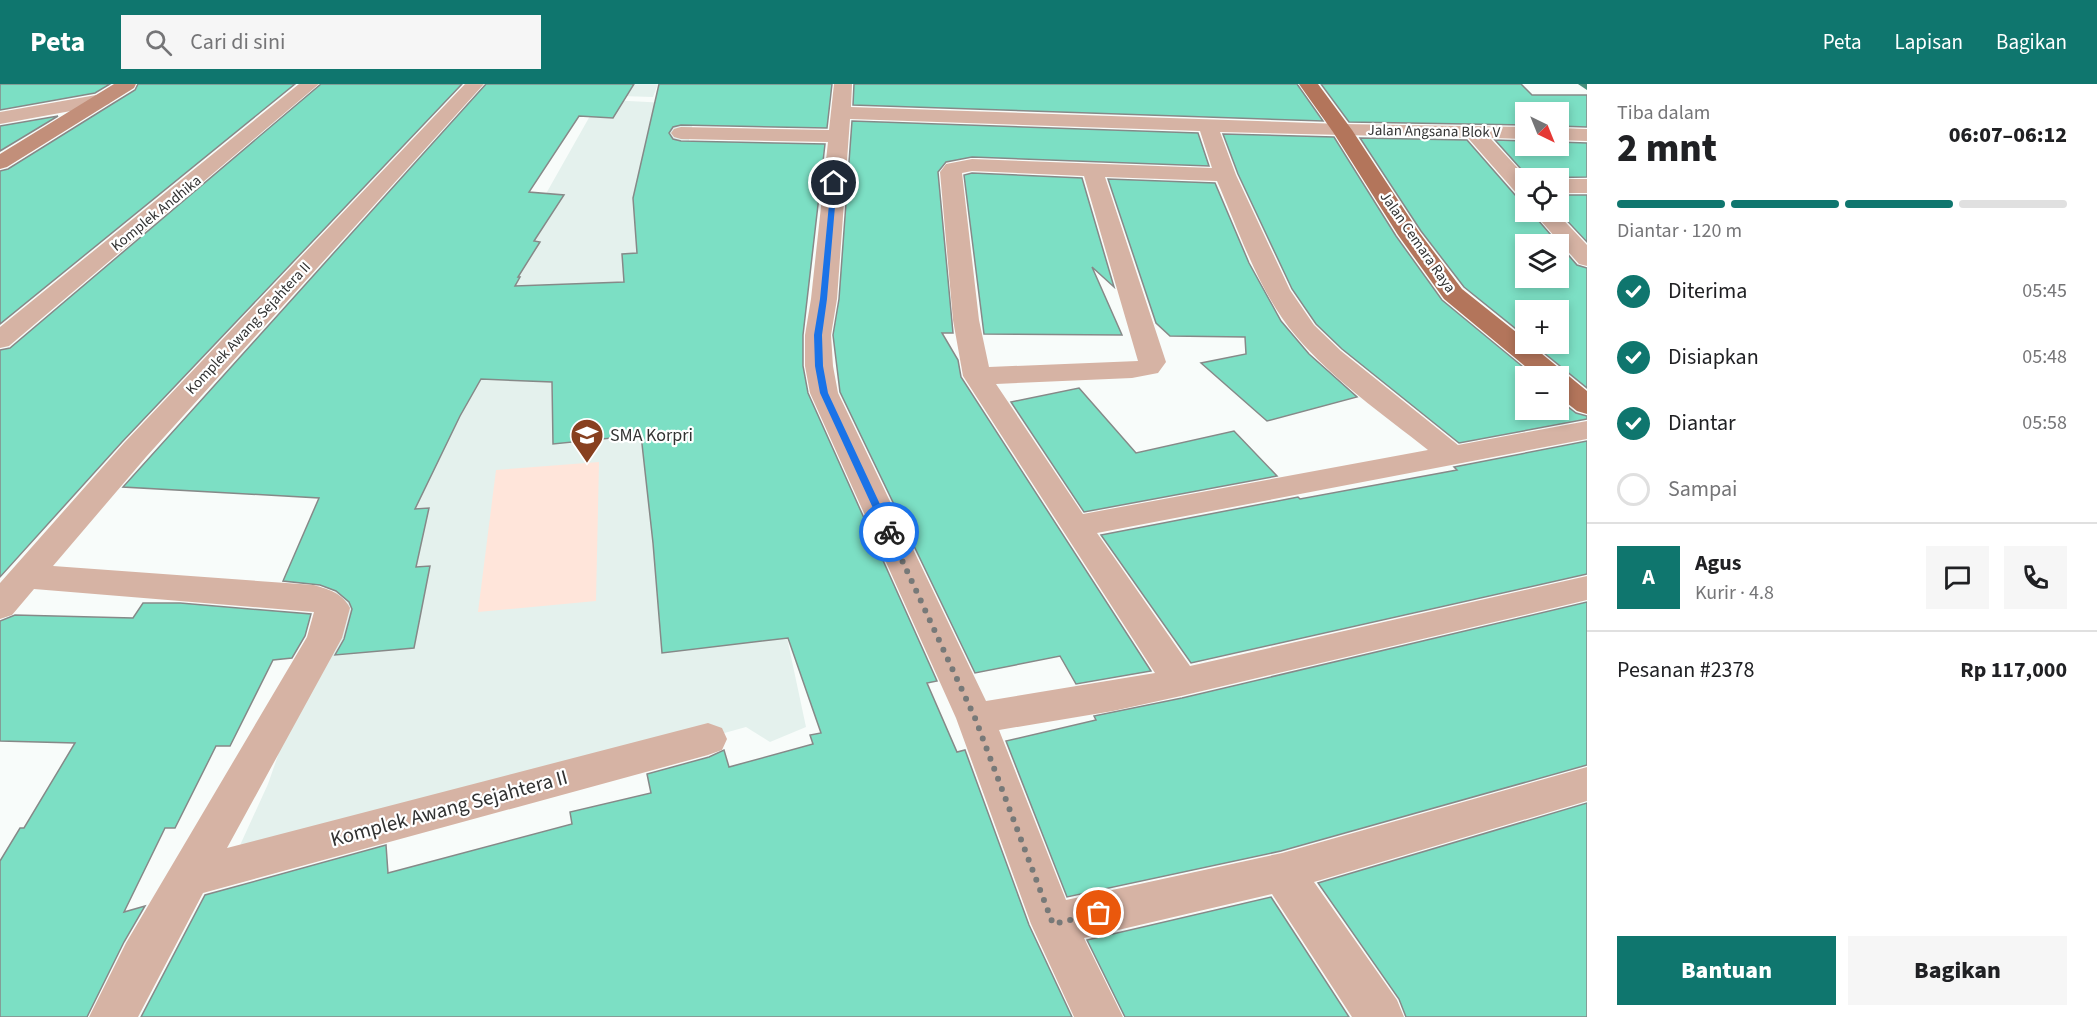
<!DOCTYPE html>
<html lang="id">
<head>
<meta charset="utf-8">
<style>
  body { margin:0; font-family:"Source Sans 3",sans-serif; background:#f6f6f6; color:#202124; height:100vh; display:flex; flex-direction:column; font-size:22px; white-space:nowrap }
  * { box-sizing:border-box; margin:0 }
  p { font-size:20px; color:#757577 }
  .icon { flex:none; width:33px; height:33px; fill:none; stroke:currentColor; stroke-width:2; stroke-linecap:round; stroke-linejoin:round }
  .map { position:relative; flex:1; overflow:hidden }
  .details { display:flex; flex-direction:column; background:#fff; width:510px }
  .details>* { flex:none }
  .needle { width:39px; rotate:137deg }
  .fabs { position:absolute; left:1515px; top:18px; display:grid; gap:12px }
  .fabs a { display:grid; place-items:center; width:54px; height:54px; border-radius:0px; background:#fff; box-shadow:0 3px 9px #0003; font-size:30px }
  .pin { position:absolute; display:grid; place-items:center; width:51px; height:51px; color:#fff; margin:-26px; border:3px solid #fff; border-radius:50%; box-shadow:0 2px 6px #0007 }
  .courier { position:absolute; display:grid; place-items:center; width:60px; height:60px; margin:-30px; border:4px solid #1a73e8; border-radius:50%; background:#fff; color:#222; box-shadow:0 2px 8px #0007 }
  .headline em { font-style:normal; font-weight:800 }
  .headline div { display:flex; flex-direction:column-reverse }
  .headline { display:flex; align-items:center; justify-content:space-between; height:102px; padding:0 30px }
  h1 { font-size:39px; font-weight:800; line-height:45px }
  .bar { display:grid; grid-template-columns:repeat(4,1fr); gap:9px 6px; align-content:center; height:72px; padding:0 30px }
  .bar i { height:8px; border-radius:4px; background:#e0e0e0 }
  .bar .active { background:#0f766e }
  .bar p { grid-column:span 4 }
  .line { display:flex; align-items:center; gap:15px; padding:0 30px; border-top:2px solid #e0e0e0 }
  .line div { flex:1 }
  .round { display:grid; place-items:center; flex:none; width:63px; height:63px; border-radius:0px; background:#f6f6f6 }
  ol { padding:0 30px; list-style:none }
  li { display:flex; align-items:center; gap:18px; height:66px }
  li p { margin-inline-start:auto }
  li .icon { padding:6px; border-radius:50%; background:#0f766e; color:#fff; stroke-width:4 }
  li:last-child { color:#757577 }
  li i { width:33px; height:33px; border:3px solid #e0e0e0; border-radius:50% }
  .cta { display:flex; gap:12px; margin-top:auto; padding:12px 30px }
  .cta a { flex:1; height:69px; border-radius:0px; background:#0f766e; color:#fff; font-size:24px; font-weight:800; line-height:69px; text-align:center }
  .cta a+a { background:#f6f6f6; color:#202124 }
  header { display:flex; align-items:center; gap:36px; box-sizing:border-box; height:84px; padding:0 30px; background:#0f766e; color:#fff }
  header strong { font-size:28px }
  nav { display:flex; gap:33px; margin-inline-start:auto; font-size:21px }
  .search { width:420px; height:54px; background:#f6f6f6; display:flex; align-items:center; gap:15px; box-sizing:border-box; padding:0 21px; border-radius:0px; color:#757577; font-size:22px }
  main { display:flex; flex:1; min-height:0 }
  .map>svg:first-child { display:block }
  .built { fill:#e4f1ed }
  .green { fill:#ffe5da }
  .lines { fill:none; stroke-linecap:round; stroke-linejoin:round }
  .stream { fill:#488f7d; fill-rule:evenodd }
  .building { fill:#7cdfc4; stroke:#868988; stroke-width:1.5; fill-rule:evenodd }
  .street { fill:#d6b3a4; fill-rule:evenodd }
  .secondary { fill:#c28f7a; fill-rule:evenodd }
  .primary { fill:#b3755b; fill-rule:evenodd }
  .route { fill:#1a73e8 }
  .done { stroke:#777978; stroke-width:6; stroke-dasharray:0 10.8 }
  .labels { text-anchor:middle; stroke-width:4.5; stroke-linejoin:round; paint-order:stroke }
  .far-street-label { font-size:15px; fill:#313232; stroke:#fff }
  .poi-label { font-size:18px; fill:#313232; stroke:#fff; text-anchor:start }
  .near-street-label { font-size:21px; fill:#313232; stroke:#fff }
</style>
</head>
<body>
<header>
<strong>Peta</strong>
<div class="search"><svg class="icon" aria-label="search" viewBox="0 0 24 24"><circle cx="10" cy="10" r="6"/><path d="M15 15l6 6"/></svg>Cari di sini</div>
<nav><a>Peta</a><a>Lapisan</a><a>Bagikan</a></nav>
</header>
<main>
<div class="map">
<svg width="1587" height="933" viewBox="0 0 1587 933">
  <rect width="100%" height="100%" fill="#f8fcfa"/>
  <!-- built -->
  <g class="built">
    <path d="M492,0l118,16 75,4 9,15 -5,20 4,57 113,531 -36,15 -24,-15 -479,133 -31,-6 32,-70 96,-276 93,-157 142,-251z"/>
    <path d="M626,0h32l-5,13 -33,-1z"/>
  </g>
  <!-- green -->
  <path class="green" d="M599,378l-3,139 -118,11 18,-142z"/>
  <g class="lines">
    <!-- stream -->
    <path class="stream" d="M1578,0h9v6z"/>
  </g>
  <!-- building -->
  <g class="building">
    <path d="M0,0h110l-15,9 -95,17z"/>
    <path d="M138,0h157l-295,240v-153l8,-2 101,-63 26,-16z"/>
    <path d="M321,0h141l-340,358 -122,135v-227l10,-2z"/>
    <path d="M486,0h148l-21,34 -34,-2 -50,76 35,3 -30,46 6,1 -22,35h2l-5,9 109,-4 -2,-28 15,-1 -4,-55 26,-114h173l-5,44 -146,-3 -8,2 -4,6 4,6 8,2 144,3 -22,191v31l5,27 129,288 -10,2 30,69 8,-2 64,175 43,92h-931l64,-122 181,-50 2,28 184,-49 -2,-12 81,-19 -4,-19 62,-17 15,-7 5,17 84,-23 -3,-9 11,-2 -33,-95 -126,15 -9,-110 -12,-108 -88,9 -1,-62 -71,-3 -21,37 -45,93 14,-1 -13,59 14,-1 -16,82 -79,7 9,-16 8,-30 -3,-7 -13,-11 -16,-6 -37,-4 36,-83 -196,-11z"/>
    <path d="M854,0h443l26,37 -470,-16z"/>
    <path d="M1321,0h200l11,11h55v32l-29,-1v-14h-32v13l-177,-3z"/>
    <path d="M58,32l-58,35v-25z"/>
    <path d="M852,37l346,12 11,33 -237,-9 -26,5 -8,10 15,161h-11l16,27 3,17 190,294 -75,13 -16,-28 -85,17 -135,-281 -7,-57 6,-36z"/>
    <path d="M1223,50l111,3 62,99 46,64 92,76h-8v34h32v-11l18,14 11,3v3l-128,24 -117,-94 -26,-25 -24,-35 -54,-115z"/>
    <path d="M1360,54l107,2 49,56 10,2v14h5l46,53 10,3v120l-54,-44h25v-34h-32v27l-62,-50 -43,-56zM1526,160h32v34h-32z"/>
    <path d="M1495,56l31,1v5h32v-4l29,1v34l-58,1z"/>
    <path d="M972,89l110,5 32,109 -22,-20 30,68 -138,-1 -20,-159z"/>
    <path d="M1108,95l107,4 34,80 32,58 28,33 48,43 -90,24 -66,-58 45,-9 -1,-17 -75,-1 -14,-13z"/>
    <path d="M1558,111h29v47l-29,-31z"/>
    <path d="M1079,304l57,65 98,-22 43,45 -193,36 -73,-110z"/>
    <path d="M1587,357v133l-396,89 -90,-128 197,-38 2,2 157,-29 -3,-3z"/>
    <path d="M1587,518v163l-306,86 -214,46 -61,-156 90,-21 -2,-4 88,-18z"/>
    <path d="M143,519h37l131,11 -6,22 -13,22 -19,2 -43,86h-14l-41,82h-10l-41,84 21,-6 -21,36 -37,75h-87v-156l20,-33h4l51,-85 -75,-2v-120l15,-6 118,3z"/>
    <path d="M1587,719v214h-181l-7,-18 -81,-116z"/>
    <path d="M1271,813l78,120h-224l-38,-77z"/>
  </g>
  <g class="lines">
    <!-- street -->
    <g class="street">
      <path d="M299,0h20l-310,262 -9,2v-21z"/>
      <path d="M465,0h19l-338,373 -93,109 261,19c16,5 28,8 36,23l-8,30 -115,210 481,-125 14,5 5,11 -5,11 -14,5 -505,138 -65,124h-49l37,-74 181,-306 7,-25 -280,-23 -22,26 -12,4v-36l124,-140z"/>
      <path d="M834,0h18l-1,23 491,17 184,3v12l-36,-1 37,40 -1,18 -8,-1 -50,-57 -248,-6 16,43 54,115 24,35 27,26 117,94 129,-24v18l-490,94 93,133 397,-90v24l-406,96 -68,15 -114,19 67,170 216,-47 305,-86v34l-273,81 83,118 7,17h-52l-80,-123 -188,44 39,79h-49l-43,-93 -75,-206 -146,-325 -5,-27v-31l6,-36 17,-157 -147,-3 -7,-2 -3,-4 3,-4 7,-2 148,3zM850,35l350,12 12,37 -240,-9 -26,5 -6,8 13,148 10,56 192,297 -169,28 -148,-308 -5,-27 -2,-31 6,-36zM972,87l112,5 54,185 -149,6 -10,-47 -17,-147zM1105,93l112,4c22,50 43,114 79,155 37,44 87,78 132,114l-345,64 -87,-130 136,-6 26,-5 8,-11z"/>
      <path d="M102,10l7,2 2,4 -2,4 -109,20v-12z"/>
      <path d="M1558,44l29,1v12l-29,-1z"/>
      <rect x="1558" y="95" width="29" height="14"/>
      <path d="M1533,128h23l31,33v21l-8,-2z"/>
    </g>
    <!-- secondary -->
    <path class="secondary" d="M114,0h22l-2,4 -127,79 -7,2v-15z"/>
    <!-- primary -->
    <path class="primary" d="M1299,0h19l34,46 67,102 43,57 64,51v4h4l57,47v23l-10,-3 -19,-15v-20h-21l-93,-77 -46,-64 -65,-103z"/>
  </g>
  <!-- route -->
  <path class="route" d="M834,97l3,2 -10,116 -5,36 1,31 5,27 65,139 -4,3 -5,-3 -64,-139 -5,-27 -1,-31 6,-36 11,-116z"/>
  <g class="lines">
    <!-- done -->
    <path class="done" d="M889,448l86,186 78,206 46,-11"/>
  </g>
  <!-- icons -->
  <defs>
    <g id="school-pin" transform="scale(1.725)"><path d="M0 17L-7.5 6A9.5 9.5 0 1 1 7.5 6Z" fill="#88401f" stroke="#fff"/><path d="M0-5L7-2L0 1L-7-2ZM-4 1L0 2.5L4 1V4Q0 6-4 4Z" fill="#fff"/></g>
  </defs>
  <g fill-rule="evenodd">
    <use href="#school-pin" x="587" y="351"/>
  </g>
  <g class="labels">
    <!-- far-street labels -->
    <g class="far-street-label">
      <text transform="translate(1434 47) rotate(1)" y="5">Jalan Angsana Blok V</text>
      <text transform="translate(156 129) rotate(-39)" y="5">Komplek Andhika</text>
      <text transform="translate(1418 158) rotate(55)" y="5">Jalan Cemara Raya</text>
      <text transform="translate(248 244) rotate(-47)" y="5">Komplek Awang Sejahtera II</text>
    </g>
    <!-- poi labels -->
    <g class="poi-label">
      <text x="610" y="357">SMA Korpri</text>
    </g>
    <!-- near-street labels -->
    <g class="near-street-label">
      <text transform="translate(449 724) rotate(-15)" y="7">Komplek Awang Sejahtera II</text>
    </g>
  </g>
</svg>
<div class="fabs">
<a><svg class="needle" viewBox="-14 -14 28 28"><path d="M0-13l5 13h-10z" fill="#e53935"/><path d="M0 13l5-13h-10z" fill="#757577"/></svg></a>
<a><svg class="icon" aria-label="locate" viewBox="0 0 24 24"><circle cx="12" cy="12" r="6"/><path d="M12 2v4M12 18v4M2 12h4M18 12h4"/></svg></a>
<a><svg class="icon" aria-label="layers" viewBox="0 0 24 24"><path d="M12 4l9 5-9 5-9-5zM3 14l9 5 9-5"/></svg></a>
<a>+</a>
<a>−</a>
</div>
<div class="pin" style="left:1099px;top:829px;background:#ea580c"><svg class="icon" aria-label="bag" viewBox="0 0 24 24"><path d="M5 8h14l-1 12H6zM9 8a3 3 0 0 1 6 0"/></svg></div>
<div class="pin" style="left:834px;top:99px;background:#1f2937"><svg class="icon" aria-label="home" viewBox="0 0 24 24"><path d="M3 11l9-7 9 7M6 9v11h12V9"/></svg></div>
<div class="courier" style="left:889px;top:448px"><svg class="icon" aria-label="bike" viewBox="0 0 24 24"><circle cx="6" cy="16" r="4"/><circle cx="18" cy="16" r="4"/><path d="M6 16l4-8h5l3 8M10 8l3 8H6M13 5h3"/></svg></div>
</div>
<section class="details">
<div class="headline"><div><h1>2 mnt</h1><p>Tiba dalam</p></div><em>06:07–06:12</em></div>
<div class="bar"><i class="active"></i><i class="active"></i><i class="active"></i><i></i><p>Diantar · 120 m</p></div>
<ol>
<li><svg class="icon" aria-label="check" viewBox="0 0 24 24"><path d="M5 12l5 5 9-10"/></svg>Diterima<p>05:45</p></li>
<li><svg class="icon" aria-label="check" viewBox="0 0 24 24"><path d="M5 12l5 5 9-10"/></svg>Disiapkan<p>05:48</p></li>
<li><svg class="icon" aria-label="check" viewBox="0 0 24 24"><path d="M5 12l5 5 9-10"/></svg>Diantar<p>05:58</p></li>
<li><i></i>Sampai</li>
</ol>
<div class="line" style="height:108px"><b class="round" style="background:#0f766e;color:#fff">A</b><div><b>Agus</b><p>Kurir · 4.8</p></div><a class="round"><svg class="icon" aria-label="chat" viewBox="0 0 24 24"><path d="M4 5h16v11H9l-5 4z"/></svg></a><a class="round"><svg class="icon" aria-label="phone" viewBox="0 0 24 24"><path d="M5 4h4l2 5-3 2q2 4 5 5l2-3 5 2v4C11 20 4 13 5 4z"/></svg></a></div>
<div class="line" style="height:78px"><div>Pesanan #2378</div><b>Rp 117,000</b></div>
<div class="cta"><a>Bantuan</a><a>Bagikan</a></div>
</section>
</main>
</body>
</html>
